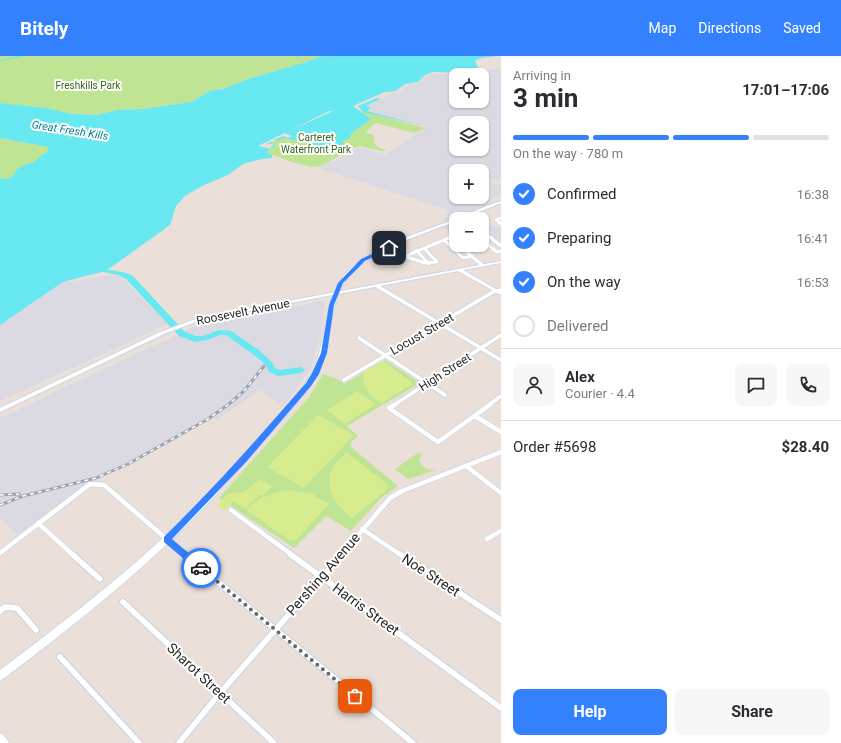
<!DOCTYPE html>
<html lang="en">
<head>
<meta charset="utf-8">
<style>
  body { margin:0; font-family:Roboto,sans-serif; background:#f7f7f7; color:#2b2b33; height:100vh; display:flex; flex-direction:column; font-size:15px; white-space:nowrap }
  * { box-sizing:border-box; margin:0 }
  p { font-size:13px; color:#7c7c81 }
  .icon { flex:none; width:22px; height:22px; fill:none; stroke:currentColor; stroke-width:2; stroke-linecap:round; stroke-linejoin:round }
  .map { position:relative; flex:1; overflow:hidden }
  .sheet { display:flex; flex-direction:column; background:#fff; width:340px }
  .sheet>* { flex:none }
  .buttons { position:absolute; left:449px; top:12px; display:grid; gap:8px }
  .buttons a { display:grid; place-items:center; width:40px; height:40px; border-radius:8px; background:#fff; box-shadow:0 1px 3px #0004; font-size:20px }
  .pin { position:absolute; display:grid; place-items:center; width:34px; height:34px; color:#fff; margin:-17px; border-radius:8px; box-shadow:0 2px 6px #0006 }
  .courier { position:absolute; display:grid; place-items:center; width:40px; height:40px; margin:-20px; border:3px solid #3381fe; border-radius:50%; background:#fff; color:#222; box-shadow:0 1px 5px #0007 }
  .headline em { font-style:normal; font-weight:700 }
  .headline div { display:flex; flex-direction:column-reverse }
  .headline { display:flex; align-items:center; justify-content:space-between; height:68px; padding:0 12px }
  h1 { font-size:26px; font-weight:700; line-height:30px }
  .bar { display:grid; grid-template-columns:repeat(4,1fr); gap:6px 4px; align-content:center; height:48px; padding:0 12px }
  .bar i { height:5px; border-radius:3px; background:#e1e1e2 }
  .bar .active { background:#3381fe }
  .bar p { grid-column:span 4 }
  .line { display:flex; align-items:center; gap:10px; padding:0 12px; border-top:1px solid #e1e1e2 }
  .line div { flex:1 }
  .round { display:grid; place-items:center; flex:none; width:42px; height:42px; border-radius:8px; background:#f7f7f7 }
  ol { padding:0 12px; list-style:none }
  li { display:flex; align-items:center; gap:12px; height:44px }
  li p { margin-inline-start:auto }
  li .icon { padding:4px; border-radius:50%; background:#3381fe; color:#fff; stroke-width:4 }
  li:last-child { color:#7c7c81 }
  li i { width:22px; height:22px; border:2px solid #e1e1e2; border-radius:50% }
  .button { display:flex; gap:8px; margin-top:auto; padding:8px 12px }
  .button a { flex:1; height:46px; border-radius:8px; background:#3381fe; color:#fff; font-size:16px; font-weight:700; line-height:46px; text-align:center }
  .button a+a { background:#f7f7f7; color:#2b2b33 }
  header { display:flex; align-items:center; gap:24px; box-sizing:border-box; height:56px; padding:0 20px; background:#3381fe; color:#fff }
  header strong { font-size:19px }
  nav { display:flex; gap:22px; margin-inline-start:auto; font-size:14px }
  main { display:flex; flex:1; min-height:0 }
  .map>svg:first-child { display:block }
  .industrial { fill:#dbdae3; fill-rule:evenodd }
  .green { fill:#bfe494 }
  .pitch { fill:#d6ec8f }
  .water { fill:#68e8f1 }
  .pier { fill:#ebe0d9 }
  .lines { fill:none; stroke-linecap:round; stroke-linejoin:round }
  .stream { stroke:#68e8f1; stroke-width:1 }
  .river { fill:#68e8f1; fill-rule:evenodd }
  .minor-far3-casing { stroke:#ced6e2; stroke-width:4.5 }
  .minor-far2-casing { stroke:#ced6e2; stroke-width:5.5 }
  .minor-far1-casing { stroke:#ced6e2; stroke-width:6 }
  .minor-casing { stroke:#ced6e2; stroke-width:8 }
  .tertiary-casing { stroke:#ced6e2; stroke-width:2 }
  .secondary-casing { stroke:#ced6e2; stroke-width:2 }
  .minor-far3 { stroke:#fff; stroke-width:3 }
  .minor-far2 { stroke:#fff; stroke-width:3.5 }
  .minor-far1 { stroke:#fff; stroke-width:4.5 }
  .minor { stroke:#fff; stroke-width:5.5 }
  .tertiary { fill:#fff; fill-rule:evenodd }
  .secondary { fill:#fff; fill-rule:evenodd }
  .rail-casing { stroke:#9ca4b3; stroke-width:3 }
  .rail { stroke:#fff; stroke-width:1.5; stroke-dasharray:4; stroke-linecap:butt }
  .route { fill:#3381fe }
  .done { stroke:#6c6866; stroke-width:4; stroke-dasharray:0 7.2 }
  .labels { text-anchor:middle; stroke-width:4; stroke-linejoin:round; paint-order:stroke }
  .far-park-label { font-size:10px; fill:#376617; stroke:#fff }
  .far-water-label { font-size:11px; font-style:italic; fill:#0a7f94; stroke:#fff }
  .street-label { font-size:12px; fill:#282828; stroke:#fff }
  .near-street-label { font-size:14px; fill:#282828; stroke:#fff }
</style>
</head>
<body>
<header>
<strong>Bitely</strong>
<nav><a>Map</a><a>Directions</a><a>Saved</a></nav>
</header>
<main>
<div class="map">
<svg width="501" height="687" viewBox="0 0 501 687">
  <rect width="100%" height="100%" fill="#ebe0d9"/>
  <!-- industrial -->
  <g class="industrial">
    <path d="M485,13h16v112l-19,-5v-5h-26v26h26v-17l19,5v8l-32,24 4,2h-17v18l-14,-9 6,-18 -127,-41 -1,-3 8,-2 28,-15 5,-1 25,6 41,-27 -58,-15 -2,-1 4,-3 -5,-2 26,-13h5l7,-3 -1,-1 6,-4 8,-1 7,-4 -3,-1 11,-5h45zM456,19h26v26h-26zM456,67h26v26h-26z"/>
    <path d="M482,166l19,6v21l-8,-7 -11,-3z"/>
    <path d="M108,219l13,2 47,47 -168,77v-76l62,-42z"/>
    <path d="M320,245l5,2 -4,32 -11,35 -27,37 -23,-17 -43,30 -5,-3 -109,59 -81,63 -22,-20v-101l193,-91z"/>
  </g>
  <!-- green -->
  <g class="green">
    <path d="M0,0h322l-16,6 -55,16 -25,10h-4l-16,5 -15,9 -48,7h-15l-31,6 -24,-1 -27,-6 -46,-5z"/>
    <path d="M362,55l64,17 -12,5 -38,-10 -11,10 9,2v8l5,5 9,2 -7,1 -22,-5c-14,4 -25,15 -38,20 -12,4 -43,-9 -56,-14l3,-2 -10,-3 24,-14 88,-14 -10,-7z"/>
    <path d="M0,82l48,9v4l-16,12 -5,1 -14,12 -6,3 -7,-1z"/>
    <path d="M385,304l35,23 -73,43 11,10 -7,6 -1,4 48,40 -17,12 -30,33 -25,-15 -32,32 -75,-50 90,-101 14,-23 14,5 7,5z"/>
    <path d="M420,397l2,1 -3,6c3,8 9,10 17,10l-28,9 -13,-10 20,-14z"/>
  </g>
  <!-- pitch -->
  <g class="pitch">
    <path d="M383,305l29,21 -1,3 -30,18c-10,-6 -18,-14 -18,-27l2,-5z"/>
    <path d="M357,335l19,13 -31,20 -18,-14z"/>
    <path d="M318,359l36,20 -50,53 -37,-21z"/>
    <path d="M347,397l39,30 2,4 -2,4 -34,27c-24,-17 -34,-46 -5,-65z"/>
    <path d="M260,423l12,7 -8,9h-5l-14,14 -11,-7 -9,9 -8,-5 11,-13 16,-1z"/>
    <path d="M287,434l25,4 17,10 -34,37 -6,-1 -43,-30c11,-13 25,-17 41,-20z"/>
  </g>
  <!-- water -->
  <g class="water">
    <path d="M322,0h176l-17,2 -6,3 4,8 -11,4 -35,-1 -8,3 -7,7 -13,2 -9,7 -11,1 -32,14 18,13 -20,15 -1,4 -8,3 2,3 -2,2 -17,4 -9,-5 -32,-7 -13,5 5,3 -10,6 6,3v3l-10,1 -19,5 -15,11 -26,11 -17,10 -9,10 -6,19 -57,41 -8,5 -42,11 -63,43v-147l7,1 6,-3 4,-7 10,-5 5,-1 16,-12v-4l-48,-9v-35l46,5 27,6 24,1 20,-5 26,-1 48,-7 19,-11 16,-3 25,-10 55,-16z"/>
    <path d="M377,42l3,1 -14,7 5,2 -4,3 57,15 -61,-14 -5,-6z"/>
  </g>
  <!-- pier -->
  <path class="pier" d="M329,55h4l-49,22 8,3 -4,2 -5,-2 -9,4 2,1 -9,2 7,2 -3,2v2l-13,-3z"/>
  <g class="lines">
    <!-- stream -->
    <path class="stream" d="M0,5l22,-5"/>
    <!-- river -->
    <path class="river" d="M105,213l17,3 10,3 53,57 11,4h7l16,-6 12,1 29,20 12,11 3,6 5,2 21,-3 4,3 -4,3 -22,3 -10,-4 -3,-7 -12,-10 -28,-20h-6l-13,5 -12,2 -16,-6 -53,-57 -8,-4 -15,-3 -1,-1z"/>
    <!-- minor-far3 casing -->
    <g class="minor-far3-casing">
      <g id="minor-far3">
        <path d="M501,162l-5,2 5,4"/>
        <path d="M482,180l8,1 11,9"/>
        <path d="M444,184l19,18 9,-2"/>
        <path d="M482,184l15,12 4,-1"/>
        <path d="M459,189l23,20"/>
        <path d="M416,194l13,14"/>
        <path d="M404,200l21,7 12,-1 -13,-14"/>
        <path d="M396,204l60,-25"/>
      </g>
    </g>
    <!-- minor-far2 casing -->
    <g class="minor-far2-casing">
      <g id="minor-far2">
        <path d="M377,230l124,74"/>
        <path d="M359,282l86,57"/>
        <path d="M344,324l149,-88 8,-2"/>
        <path d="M394,349l107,-70"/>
        <path d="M489,349l12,-9"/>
      </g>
    </g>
    <!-- minor-far1 casing -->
    <g class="minor-far1-casing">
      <g id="minor-far1">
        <path d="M396,348l-7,4 49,34 53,-38"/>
        <path d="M475,360l26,16"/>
        <path d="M466,410l35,27"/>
        <path d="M231,454l61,45"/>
        <path d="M38,467l35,32"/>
        <path d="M362,473l39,26"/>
        <path d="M487,483l14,-8"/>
        <path d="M0,497l90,-69 14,1 81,70"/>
        <path d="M341,499l49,-57 12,-7 99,-39"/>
      </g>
    </g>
    <!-- minor casing -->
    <g class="minor-casing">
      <g id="minor">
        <path d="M72,498l28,25"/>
        <path d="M184,498l229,189"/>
        <path d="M290,498l211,154"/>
        <path d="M400,498l101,66"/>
        <path d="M123,546l151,141"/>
        <path d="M0,555l5,-4 12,1 19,22"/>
        <path d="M60,601l79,86"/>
        <path d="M179,687l41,-50 122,-139"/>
      </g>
    </g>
    <!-- tertiary casing -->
    <g class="tertiary-casing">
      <g id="tertiary">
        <path d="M501,205v2l-38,7 38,22v3l-43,-24 -257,49 -37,14 -164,78v-4l160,-76 38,-14z"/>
        <path d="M0,677c4,2 7,6 9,10h-9z"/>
      </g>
    </g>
    <!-- secondary casing -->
    <g class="secondary-casing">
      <path id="secondary" d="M501,145v2l-40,16h-5v2c-33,13 -79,27 -104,52 -22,22 -19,56 -28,84 -4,11 -9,21 -15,30 -15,21 -33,39 -50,59 -29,33 -58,67 -91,97 -52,49 -108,93 -165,136l-3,1v-10c56,-42 112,-85 164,-133 32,-29 62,-62 91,-95 17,-19 34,-37 49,-57 6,-9 11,-18 14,-28 10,-30 7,-64 31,-87 26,-24 66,-36 99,-48 17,-7 35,-15 53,-21z"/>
    </g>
    <!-- minor-far3 -->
    <use href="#minor-far3" class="minor-far3"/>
    <!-- minor-far2 -->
    <use href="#minor-far2" class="minor-far2"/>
    <!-- minor-far1 -->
    <use href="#minor-far1" class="minor-far1"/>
    <!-- minor -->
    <use href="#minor" class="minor"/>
    <!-- tertiary -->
    <use href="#tertiary" class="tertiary"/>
    <!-- secondary -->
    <use href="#secondary" class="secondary"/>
    <!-- rail casing -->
    <g class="rail-casing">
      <g id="rail">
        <path d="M0,439l19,-1"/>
        <path d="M0,449l23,-9 73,-18 32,-14 80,-45 21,-15 15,-13 20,-25"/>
      </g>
    </g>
    <!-- rail -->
    <use href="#rail" class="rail"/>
  </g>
  <!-- route -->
  <path class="route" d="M387,191l4,1 -26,13 -22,22 -9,22 -7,48 -8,21 -8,12 -65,76 -74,77 32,27 2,2 -2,3h-6l-34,-29v-5c50,-49 96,-101 142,-154l6,-10 9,-20 8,-48 9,-22 23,-24z"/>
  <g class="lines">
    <!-- done -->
    <path class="done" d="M201,512l154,128"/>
  </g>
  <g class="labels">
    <!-- far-park labels -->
    <g class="far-park-label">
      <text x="88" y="33">Freshkills Park</text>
      <text x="316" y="85">Carteret<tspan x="316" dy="12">Waterfront Park</tspan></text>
    </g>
    <!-- far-water labels -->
    <g class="far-water-label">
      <text transform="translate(70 74) rotate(9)" y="4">Great Fresh Kills</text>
    </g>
    <!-- street labels -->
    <g class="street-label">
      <text transform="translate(243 256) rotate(-11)" y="4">Roosevelt Avenue</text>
      <text transform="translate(422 278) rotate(-30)" y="4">Locust Street</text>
      <text transform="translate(445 316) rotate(-33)" y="4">High Street</text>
    </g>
    <!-- near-street labels -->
    <g class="near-street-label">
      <text transform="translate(323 518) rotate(-49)" y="5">Pershing Avenue</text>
      <text transform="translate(431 519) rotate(33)" y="5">Noe Street</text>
      <text transform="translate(366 553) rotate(36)" y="5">Harris Street</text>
      <text transform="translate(199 617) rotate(43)" y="5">Sharot Street</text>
    </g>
  </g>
</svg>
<div class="buttons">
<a><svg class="icon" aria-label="locate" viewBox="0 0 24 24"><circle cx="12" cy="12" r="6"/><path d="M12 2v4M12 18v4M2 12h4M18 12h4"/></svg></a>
<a><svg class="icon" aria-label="layers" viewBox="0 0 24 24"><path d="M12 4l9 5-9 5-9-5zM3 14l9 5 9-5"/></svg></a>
<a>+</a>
<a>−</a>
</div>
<div class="pin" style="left:355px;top:640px;background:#ea580c"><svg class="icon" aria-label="bag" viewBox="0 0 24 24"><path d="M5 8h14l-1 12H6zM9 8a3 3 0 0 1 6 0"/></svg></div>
<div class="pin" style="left:389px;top:192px;background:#1f2937"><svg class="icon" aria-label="home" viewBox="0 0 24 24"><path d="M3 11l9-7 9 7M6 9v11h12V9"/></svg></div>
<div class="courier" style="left:201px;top:512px"><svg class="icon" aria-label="car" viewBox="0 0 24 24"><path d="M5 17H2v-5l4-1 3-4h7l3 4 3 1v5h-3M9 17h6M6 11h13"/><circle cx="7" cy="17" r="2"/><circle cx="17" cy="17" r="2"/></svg></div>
</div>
<section class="sheet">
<div class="headline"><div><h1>3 min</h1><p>Arriving in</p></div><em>17:01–17:06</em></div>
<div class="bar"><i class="active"></i><i class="active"></i><i class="active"></i><i></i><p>On the way · 780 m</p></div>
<ol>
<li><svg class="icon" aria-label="check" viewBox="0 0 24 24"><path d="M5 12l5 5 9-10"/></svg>Confirmed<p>16:38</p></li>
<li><svg class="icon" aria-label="check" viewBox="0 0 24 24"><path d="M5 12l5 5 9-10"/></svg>Preparing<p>16:41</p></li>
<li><svg class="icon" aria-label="check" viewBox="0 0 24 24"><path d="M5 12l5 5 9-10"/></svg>On the way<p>16:53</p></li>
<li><i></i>Delivered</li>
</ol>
<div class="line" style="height:72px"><a class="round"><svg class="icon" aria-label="person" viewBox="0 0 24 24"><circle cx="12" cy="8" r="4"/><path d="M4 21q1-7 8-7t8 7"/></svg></a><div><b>Alex</b><p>Courier · 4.4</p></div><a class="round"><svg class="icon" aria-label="chat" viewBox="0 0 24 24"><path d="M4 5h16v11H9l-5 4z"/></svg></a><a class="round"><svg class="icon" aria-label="phone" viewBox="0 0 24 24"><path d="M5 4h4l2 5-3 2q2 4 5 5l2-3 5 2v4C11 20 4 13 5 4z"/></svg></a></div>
<div class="line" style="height:52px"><div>Order #5698</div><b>$28.40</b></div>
<div class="button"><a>Help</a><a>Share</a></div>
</section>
</main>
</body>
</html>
